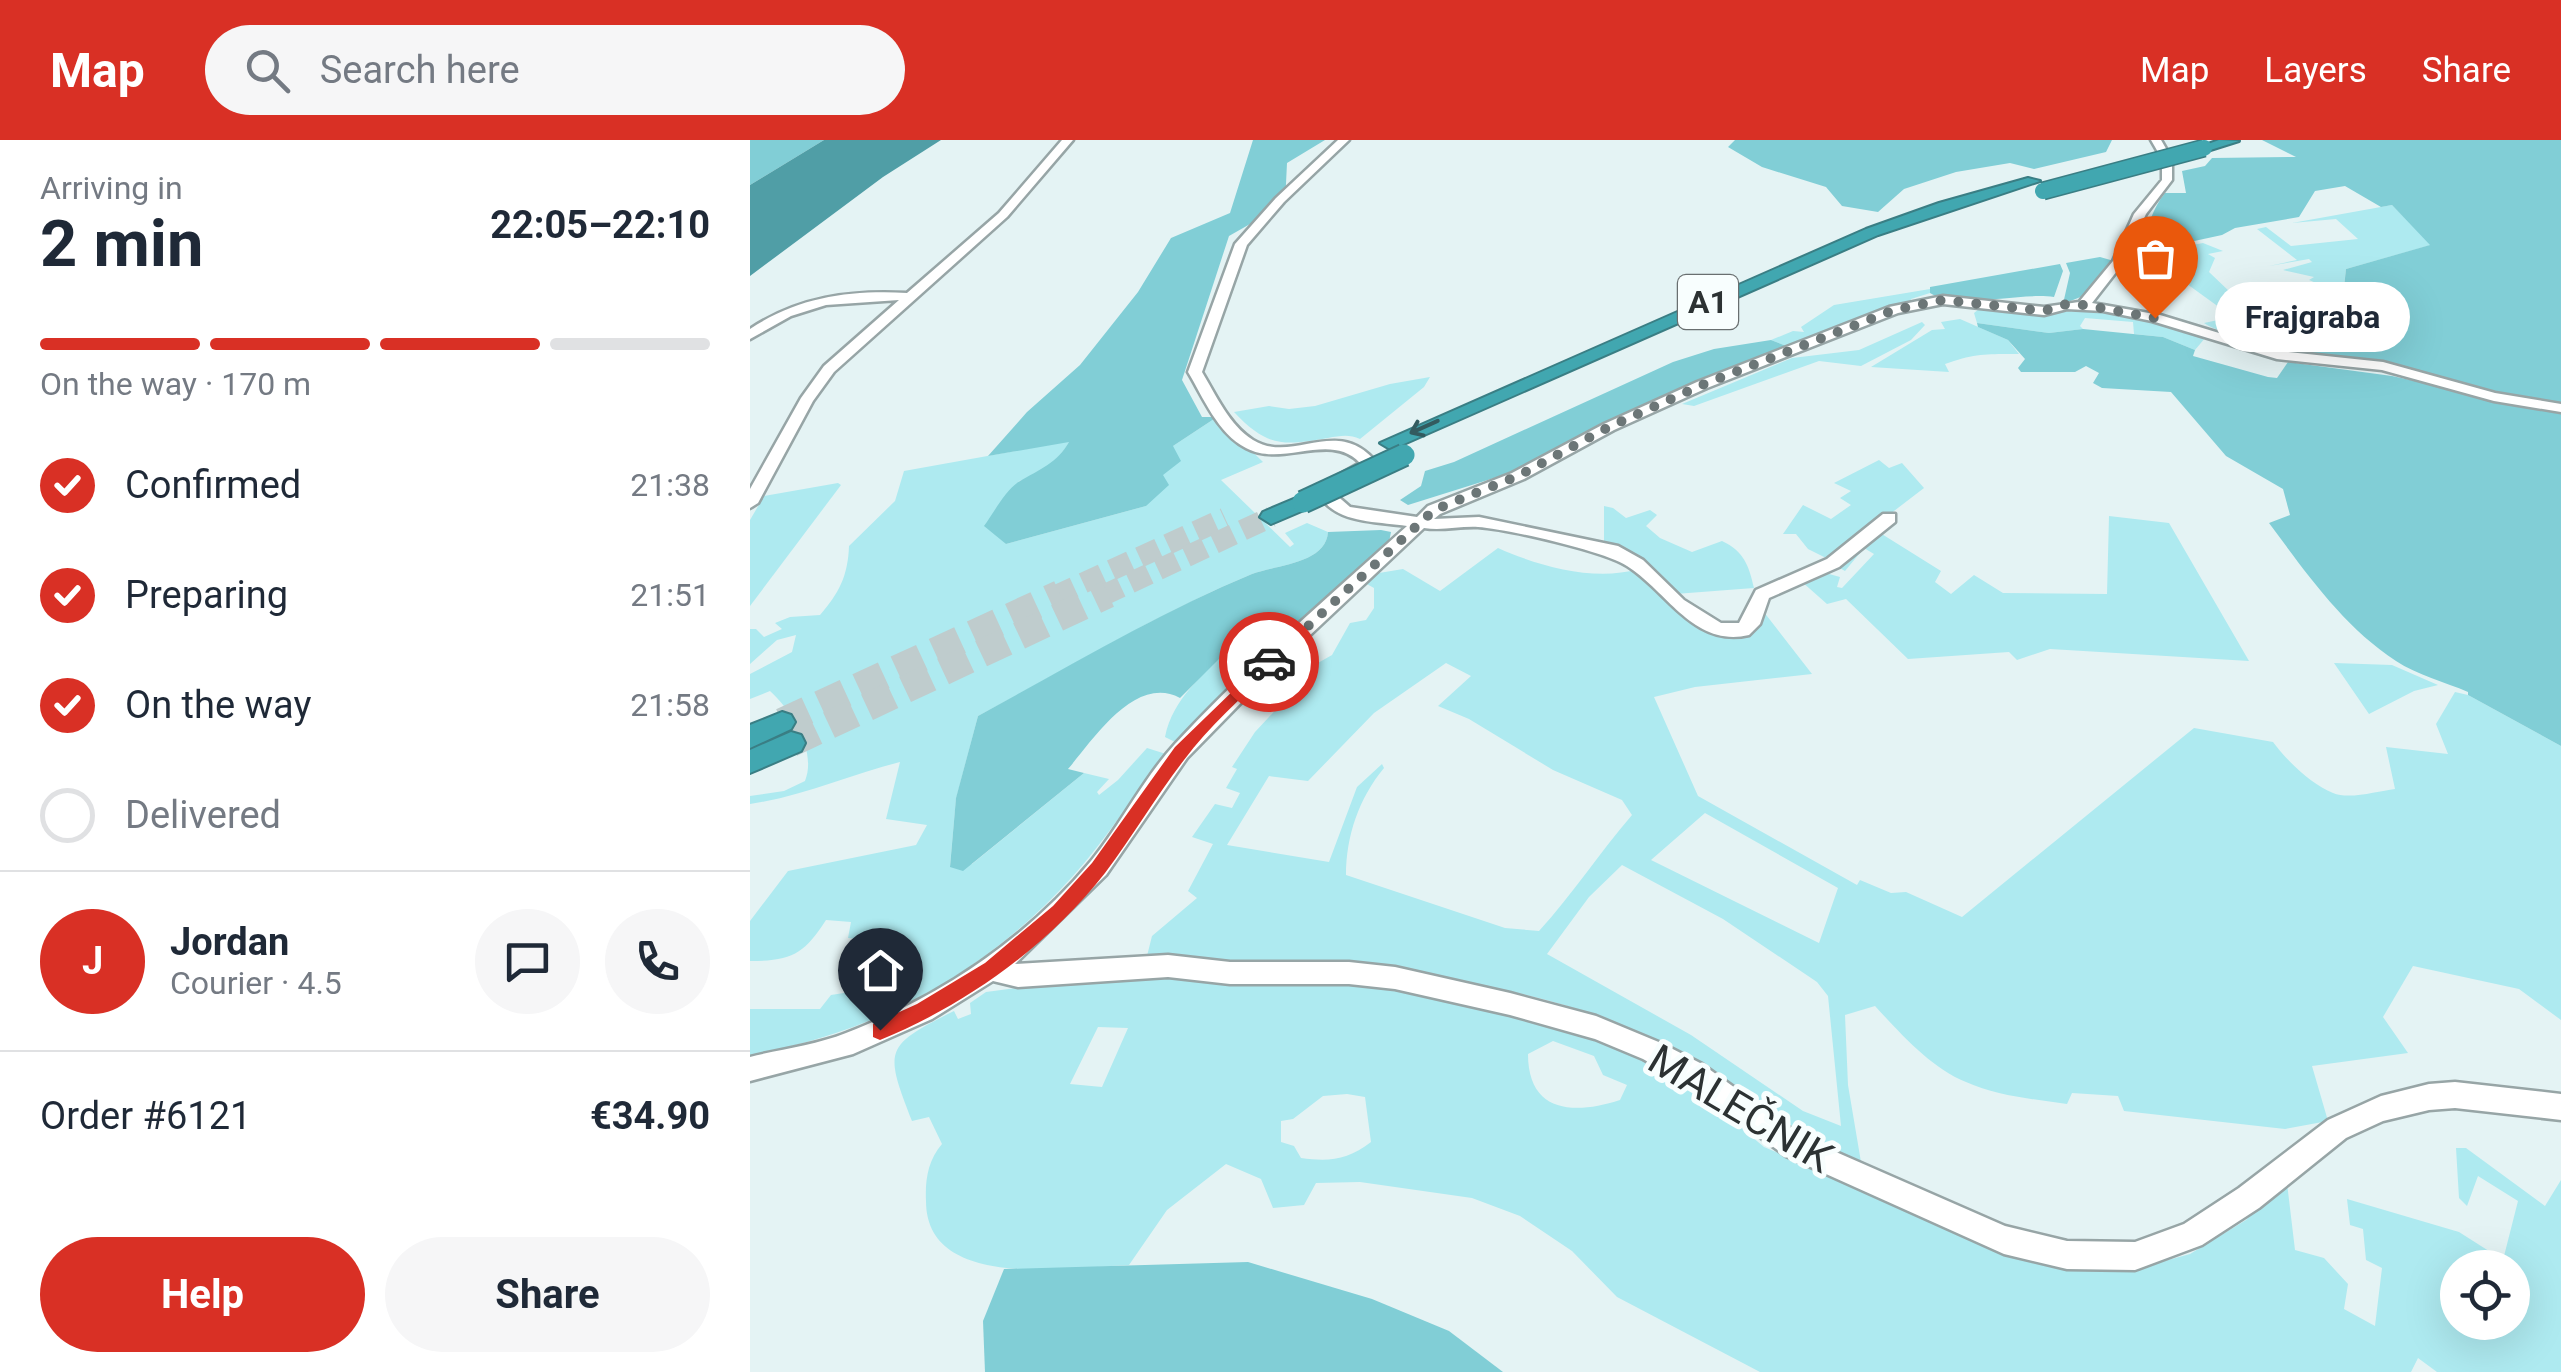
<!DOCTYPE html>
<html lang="en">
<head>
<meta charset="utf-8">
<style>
  body { margin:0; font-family:Roboto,sans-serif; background:#f6f6f7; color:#1f2937; height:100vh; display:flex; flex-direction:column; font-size:38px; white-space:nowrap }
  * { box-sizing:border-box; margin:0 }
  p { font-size:32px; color:#747a83 }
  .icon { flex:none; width:55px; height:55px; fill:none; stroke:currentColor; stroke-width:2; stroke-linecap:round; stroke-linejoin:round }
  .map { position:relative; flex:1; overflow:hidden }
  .drawer { display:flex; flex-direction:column; background:#fff; width:750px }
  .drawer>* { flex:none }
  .buttons { position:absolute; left:1690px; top:1110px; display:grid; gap:20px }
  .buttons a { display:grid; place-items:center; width:90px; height:90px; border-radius:50%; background:#fff; box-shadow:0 10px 40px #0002; font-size:50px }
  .pin { position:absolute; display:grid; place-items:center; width:85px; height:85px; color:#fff; margin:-102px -42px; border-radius:50% 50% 50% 0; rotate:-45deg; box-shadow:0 0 10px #0007 }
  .pin .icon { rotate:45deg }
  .courier { position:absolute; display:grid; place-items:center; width:100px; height:100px; margin:-50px; border:8px solid #d93025; border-radius:50%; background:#fff; color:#222; box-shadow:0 2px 12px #0007 }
  .bubble { position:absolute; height:70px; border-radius:35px; background:#fff; box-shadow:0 10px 40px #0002; font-size:32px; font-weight:700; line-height:70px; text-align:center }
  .headline em { font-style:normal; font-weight:700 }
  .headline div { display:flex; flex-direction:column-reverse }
  .headline { display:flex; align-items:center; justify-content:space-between; height:170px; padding:0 40px }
  h1 { font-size:65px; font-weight:700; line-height:75px }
  .bar { display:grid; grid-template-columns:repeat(4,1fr); gap:15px 10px; align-content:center; height:120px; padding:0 40px }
  .bar i { height:12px; border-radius:8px; background:#e0e1e3 }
  .bar .current { background:#d93025 }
  .bar p { grid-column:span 4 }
  .line { display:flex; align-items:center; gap:25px; padding:0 40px; border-top:2px solid #e0e1e3 }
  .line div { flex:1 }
  .round { display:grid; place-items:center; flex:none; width:105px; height:105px; border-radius:52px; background:#f6f6f7 }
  ol { padding:0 40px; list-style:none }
  li { display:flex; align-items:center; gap:30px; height:110px }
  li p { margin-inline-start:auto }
  li .icon { padding:10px; border-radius:50%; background:#d93025; color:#fff; stroke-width:4 }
  li:last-child { color:#747a83 }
  li i { width:55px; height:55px; border:5px solid #e0e1e3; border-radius:50% }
  .button { display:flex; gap:20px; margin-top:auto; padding:20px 40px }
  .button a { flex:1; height:115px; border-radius:60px; background:#d93025; color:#fff; font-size:40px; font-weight:700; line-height:115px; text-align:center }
  .button a+a { background:#f6f6f7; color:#1f2937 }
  header { display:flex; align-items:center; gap:60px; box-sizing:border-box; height:140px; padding:0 50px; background:#d93025; color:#fff }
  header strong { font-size:48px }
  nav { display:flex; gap:55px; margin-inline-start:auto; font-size:35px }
  .search { width:700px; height:90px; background:#f6f6f7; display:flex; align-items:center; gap:25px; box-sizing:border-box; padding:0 35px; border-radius:55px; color:#747a83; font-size:38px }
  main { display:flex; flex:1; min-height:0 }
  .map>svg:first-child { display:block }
  .green { fill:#aeeaf0; fill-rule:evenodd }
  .forest { fill:#81ced6 }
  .water { fill:#509ea6 }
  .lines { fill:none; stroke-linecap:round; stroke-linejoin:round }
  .highway-tunnel-far1 { stroke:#bfcccd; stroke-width:21; stroke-dasharray:21 10; stroke-linecap:butt }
  .highway-tunnel { stroke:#bfcccd; stroke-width:28; stroke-dasharray:28 14; stroke-linecap:butt }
  .minor-casing { stroke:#97a5a6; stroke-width:5 }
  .highway-casing { stroke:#3a7e84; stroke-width:4 }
  .minor { fill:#fff; fill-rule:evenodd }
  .highway { fill:#41a7b0; fill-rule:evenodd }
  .highway-bridge-far1-casing { stroke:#3a7e84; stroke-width:19; stroke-linecap:butt }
  .highway-bridge-casing { stroke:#3a7e84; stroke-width:25; stroke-linecap:butt }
  .highway-bridge-far1 { stroke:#41a7b0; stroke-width:16 }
  .highway-bridge { stroke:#41a7b0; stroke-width:21 }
  .oneway { stroke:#335b5f }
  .route { fill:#d93025 }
  .done { stroke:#6c7677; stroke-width:10; stroke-dasharray:0 18 }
  .labels { text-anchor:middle; stroke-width:10; stroke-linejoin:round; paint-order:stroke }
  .shield { fill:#f8fefe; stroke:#696f70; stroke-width:2.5 }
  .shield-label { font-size:32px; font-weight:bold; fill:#2c3233 }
  .near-street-label { font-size:42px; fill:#2c3233; stroke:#f8fefe }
</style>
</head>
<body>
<header>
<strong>Map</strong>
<div class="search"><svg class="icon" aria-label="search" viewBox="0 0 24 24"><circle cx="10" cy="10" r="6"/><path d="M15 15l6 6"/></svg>Search here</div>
<nav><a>Map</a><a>Layers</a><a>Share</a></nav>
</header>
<main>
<section class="drawer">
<div class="headline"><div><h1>2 min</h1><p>Arriving in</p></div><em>22:05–22:10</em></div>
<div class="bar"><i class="current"></i><i class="current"></i><i class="current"></i><i></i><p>On the way · 170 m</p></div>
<ol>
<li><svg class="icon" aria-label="check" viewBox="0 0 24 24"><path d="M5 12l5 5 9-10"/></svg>Confirmed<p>21:38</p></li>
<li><svg class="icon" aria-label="check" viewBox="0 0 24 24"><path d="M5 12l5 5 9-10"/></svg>Preparing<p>21:51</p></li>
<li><svg class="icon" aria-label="check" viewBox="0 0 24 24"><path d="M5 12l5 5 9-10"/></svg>On the way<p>21:58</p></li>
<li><i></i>Delivered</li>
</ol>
<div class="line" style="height:180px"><b class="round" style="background:#d93025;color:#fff">J</b><div><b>Jordan</b><p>Courier · 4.5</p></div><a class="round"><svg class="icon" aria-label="chat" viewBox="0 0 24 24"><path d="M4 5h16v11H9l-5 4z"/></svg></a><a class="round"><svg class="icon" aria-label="phone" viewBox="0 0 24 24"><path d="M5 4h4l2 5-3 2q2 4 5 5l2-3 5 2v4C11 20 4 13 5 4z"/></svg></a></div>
<div class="line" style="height:130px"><div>Order #6121</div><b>€34.90</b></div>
<div class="button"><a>Help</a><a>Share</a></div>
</section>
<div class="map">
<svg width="1811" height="1232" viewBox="0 0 1811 1232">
  <rect width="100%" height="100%" fill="#e4f3f4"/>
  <!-- green -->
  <g class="green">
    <path d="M1642,65l39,40 -85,24 -2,17 -11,11 -10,-4 5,-5 -19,-8 5,-3 -31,-7 29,-8 -3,-3 -40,7 28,-6 -40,-31 9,-2 25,19 67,-7 -22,-20 -44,4z"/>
    <path d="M1453,103l20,8 -15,3 7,4 -6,14 21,20 62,27 28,-15 4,2 -36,35 -29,-13c-19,8 -36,7 -55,-5l14,-3 -1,-7 6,-3 -54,-39c4,-16 17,-26 34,-28z"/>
    <path d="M1180,149v4l-19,6 -1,4 -119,45 -20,-8 22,-9 11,1 -3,-5 33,-22z"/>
    <path d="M1229,169c40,7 65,2 103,2 39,0 88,11 123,27l-10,12 -32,-13 -29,-3 -1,-12 -48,-4 -5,8 3,3 -34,4 -72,-10 -3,-10z"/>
    <path d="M1210,179l48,21 11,14c-30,0 -44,-1 -74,10l4,8 -78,-5 61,-37 13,-1 -4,-7z"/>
    <path d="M1172,182l3,3 -14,15 -50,26 -42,-5 -125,45 -12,-2 110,-46 67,-8z"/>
    <path d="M680,237l-6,10 -64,52c-11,-5 -20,-3 -32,-1 -45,8 -61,9 -94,-26l35,-6 20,3 26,-3 75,-22z"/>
    <path d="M467,277l46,45 -42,18 69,67 4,-3 -9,-11 22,-10 21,9c-2,32 -53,33 -76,42 -94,39 -183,94 -274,142l-22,83 -6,67 22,-2 112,-91 25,6 -12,13 2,3 19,-15 29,-32 19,6c-31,40 -59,84 -93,122 -87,97 -196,156 -323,179v-46h70l11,-14 45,-7 3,-12 -15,-3 21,-31 -37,-4 3,-16 -25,-2c-22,34 -34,41 -76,41v-40l38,-50 128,-26 11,-20 -41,-6 14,-57c-51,13 -96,34 -150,42v-8l34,-5 21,-10c12,-30 -13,-70 -35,-90l-20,8v-25l42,-22 4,-17 -19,5 -27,24v-35h6l8,8 18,-8 -7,-6 15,-6 30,-2c19,-22 28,-39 29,-69l46,-45 9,-30 166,-30c-11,18 -30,36 -51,40l-19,55 6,8 140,-38 27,-60z"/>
    <path d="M1129,320l10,8 13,-5 22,25 -94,72 -22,-11 -12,-15h-13l20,-29 28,14 20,-14 -11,-7 11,-7 -17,-8z"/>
    <path d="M88,343l3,2 -91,121v-86l14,-24z"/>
    <path d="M854,366l9,2 13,10 24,-8 7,5 -11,11 14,12 32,14 30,-11c22,10 27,25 32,47l-79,6 -71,-50z"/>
    <path d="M1359,376l60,7 80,138 -199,-12 -33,11 -8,-8 -101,7 -62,-60 -19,5 -26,-23 21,-9 18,5 -3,10 5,1 32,-34 -10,-6 -19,23 -9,-5 41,-35 64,40 -6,11 16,12 23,-19 29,18 104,1z"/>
    <path d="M748,408c40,18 97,34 140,21l87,65 35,-27 52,67 -117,13 -41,10 44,99 159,89 3,-5 31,13 15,-1 56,25 232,-189 79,14c14,19 38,42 60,51 16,7 45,-2 62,-4l-9,-42 62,7 -12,-30 19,-32 13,3 93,51v274l-42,-31 -106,-23 -30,51 25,36 -96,13 16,55 -43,8 -161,-18 -6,-15 -46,-3 -5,11c-34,-5 -70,-8 -101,-22 -35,-14 -66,-49 -91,-76l-30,9 3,70 14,83 -24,-8c-64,-41 -126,-88 -193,-123 -139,-72 -344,-68 -499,-77l6,-24 45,-38 -9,-7 25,-47 -21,-7 23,-33 17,4 8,-15 -14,-5 11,-19 -5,-2 23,-35 28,-30 -4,-17 53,-30 18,-32 16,-3 8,-12v-20l-9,-5 14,-10 24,-4 37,22zM696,523l25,13 -33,30 31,13 84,51 69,30 10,15c-33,38 -59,79 -93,116l-34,-3 -159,-53c0,-39 13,-77 38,-107l-2,-4 -25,23 -28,75 -102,-17 42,-69 39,5 66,-68zM955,673l133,75 -19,55 -168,-83zM872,725l101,54 94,63 11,14 13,130 -38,-15 -112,-76 -144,-81 42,-57z"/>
    <path d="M481,507l23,17 -75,76 -4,2 -10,-5c8,-39 38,-62 66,-90z"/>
    <path d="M1584,523l58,2 46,20 -24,6 -45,23z"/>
    <path d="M388,832l202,6 91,13 203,58 111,72 6,15 13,11 233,100 142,21 51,-14 56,-34 29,-33 12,-4 8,67 29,8 24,26 -4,25 31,17 7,-58 -16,-8 -3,-31 -13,-4 -3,-26 112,33 44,28 15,-59 -40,-25 -11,30 -8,-8 -3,-50h10l79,58 16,-26v192h-124l-19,-14 -7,14h-651l-143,-75 -45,-46 -52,-35 -48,-18 -112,-16 -44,1 -12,22 -31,3 -12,-29 -35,-15 -59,46 -38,55c-58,2 -203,27 -203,-64 -1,-21 2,-41 16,-57l-13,-27 -17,4c-28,-72 -28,-75 42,-110l4,8 13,-5 -1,-11 16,-11zM348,887l30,1 -26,59 -32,-3zM803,901l41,15 9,19 24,10 -7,15c-46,15 -92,13 -92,-46zM597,954l18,3 6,45c-23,18 -42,20 -70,16l-7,-12 -13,-4v-21l12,-2 30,-23zM1708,1128h54v54h-54z"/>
  </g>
  <!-- forest -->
  <g class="forest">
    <path d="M0,0h74l-74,45z"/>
    <path d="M503,0h72l-38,23 -2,41 -56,32 -47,144 20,37h15l-44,29 8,15 -18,14 6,10 -23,21 -140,38 -22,-18c9,-12 22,-37 36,-45 19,-11 37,-18 49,-39l-81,14 39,-44 53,-47 58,-73 33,-54 59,-25z"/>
    <path d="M985,0h377l-6,12 -72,17 -24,-6 -54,9 -52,17 -26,23 -36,-6 -16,-19 -64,-20 -34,-20z"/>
    <path d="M1512,0h299v265l-161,-34 -124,-18 68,-66 2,-18 84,-24 -38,-40 -11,2 -36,-21 -30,5 -16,26 -64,11 -13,7 -60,13 -5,-1 5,-3 -23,1c11,-19 12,-35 26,-52h21l-4,-22 23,-5 7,-8 84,-1z"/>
    <path d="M1350,117l14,4 -26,33 -25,10 7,-31 -4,-10z"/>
    <path d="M1310,124l3,7 -9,26c-34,-5 -97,13 -124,-4v-6z"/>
    <path d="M1227,183l72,10 34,-4 80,8 32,13 -2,6 75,21 9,1 11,-16 104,14 169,37v333l-93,-51v-3c-23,-10 -51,-17 -72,-31 -53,-35 -89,-87 -127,-138l21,-8 -7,-26 -57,-33 -55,-64 -69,-4 -9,-5 6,-10 -13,-7 -11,6h-54l-3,-4 7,-9 -17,-19 -30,-13z"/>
    <path d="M1021,200l20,8 -281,125 -102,32 -8,-5 21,-14 4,-15 29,-9 219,-100 41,-13z"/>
    <path d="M631,390l10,2 -2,10 -135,122 -23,-17 -51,51c-45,-24 -87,42 -112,71l16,4 -121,98 -13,-4 6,-69 22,-82c90,-49 180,-103 274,-142 23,-9 74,-10 76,-42z"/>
    <path d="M498,1122l124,37 77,32 54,41h-518l-2,-51 21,-52z"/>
  </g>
  <!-- water -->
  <path class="water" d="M74,0h117l-58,37 -133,99v-91z"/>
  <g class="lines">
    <!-- highway-tunnel-far1 -->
    <g class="highway-tunnel-far1">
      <path d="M305,456l170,-78"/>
      <path d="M352,456l169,-79"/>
    </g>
    <!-- highway-tunnel -->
    <g class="highway-tunnel">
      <path d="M32,582l278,-128"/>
      <path d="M41,603l317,-149"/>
    </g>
    <!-- minor casing -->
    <g class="minor-casing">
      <g id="minor">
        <path d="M312,0h11l-66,77 -173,155 -21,29 -55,102 -8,5v-19l51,-91 23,-32 75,-66 -73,5 -35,11 -41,23v-10c48,-32 100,-39 157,-36l92,-80z"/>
        <path d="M588,0h11l-65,62 -37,43 -45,127c14,23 27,53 51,68 41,25 84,-26 124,23l-43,30 16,14 67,10 11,-11 84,-33 92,-49 93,-42 192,-75 54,-11 101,11 35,-5 34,-41 21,-47 28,-34v-21l-11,-19h10l11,19v21l-26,34 -22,48 -32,41 68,12 118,36 105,11 112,31 66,11v8l-67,-11 -112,-31 -105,-11 -125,-38 -49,-10 -36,-2 -23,6 -101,-11 -45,9 -191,75 -93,42 -90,49 -84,35 -6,5 45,-2 139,29 25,14 41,40 37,23h18l17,-33 71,-31 56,-45h12v8l-56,45 -70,31 -9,26 -11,11c-55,13 -82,-44 -122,-69 -23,-15 -120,-37 -149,-39 -18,-1 -36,4 -54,1l-149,140 -88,90 -81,117 -91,89 153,-9 62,7h119l46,5 115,26 86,23 65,27 41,21 102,74 201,88 62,15 68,1 49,-18 55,-36 89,-68 53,-24 48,-12 26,-2 106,12v26l-106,-12 -26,2 -46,11 -37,17 -87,70 -57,37 -67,25 -68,-1 -63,-15 -218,-98 -102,-74 -41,-23 -48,-20 -85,-24 -115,-26 -46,-5h-119l-62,-7 -150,10 -25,-6 -61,38 -79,35 -103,27v-24c31,-8 66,-12 96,-24 94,-36 180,-94 245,-172 30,-37 52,-82 84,-117 72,-78 154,-147 232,-218 -32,-5 -72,-2 -89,-33l12,-13 30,-17c-30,-32 -77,5 -114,-15 -28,-14 -43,-51 -58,-76l47,-128 41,-46z"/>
      </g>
    </g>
    <!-- highway casing -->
    <g class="highway-casing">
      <g id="highway">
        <path d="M1469,0l20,1 -35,11 -7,-4z"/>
        <path d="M1278,38l12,3 -162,54 -481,212 -7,2 -10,-6 486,-214 73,-26z"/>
        <path d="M553,355l11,7 -3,5 -40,17 -11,-7 3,-5z"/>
        <path d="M32,572l9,3 4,7 -4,7 -41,19v-23z"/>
        <path d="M41,592l10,3 4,8 -4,8 -51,22v-23z"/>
      </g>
    </g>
    <!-- minor -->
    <use href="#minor" class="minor"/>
    <!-- highway -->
    <use href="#highway" class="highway"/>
    <!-- highway-bridge-far1 casing -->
    <g class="highway-bridge-far1-casing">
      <path id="highway-bridge-far1" d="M1293,51l161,-43"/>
    </g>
    <!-- highway-bridge casing -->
    <g class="highway-bridge-casing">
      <path id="highway-bridge" d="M553,362l101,-47"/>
    </g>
    <!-- highway-bridge-far1 -->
    <use href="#highway-bridge-far1" class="highway-bridge-far1"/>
    <!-- highway-bridge -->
    <use href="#highway-bridge" class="highway-bridge"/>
  </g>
  <!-- one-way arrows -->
  <defs><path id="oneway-shaft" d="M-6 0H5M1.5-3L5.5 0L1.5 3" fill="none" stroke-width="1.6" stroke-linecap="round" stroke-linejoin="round" transform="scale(2.5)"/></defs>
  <use class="oneway" href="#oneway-shaft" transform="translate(674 287) rotate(156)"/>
  <!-- route -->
  <path class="route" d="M519,516l5,2v8c-30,30 -65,60 -90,94 -28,36 -51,76 -79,113 -57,73 -139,132 -225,167l-7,-3v-13l44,-20 68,-41 68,-57 39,-43 83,-116z"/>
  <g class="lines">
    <!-- done -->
    <path class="done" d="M519,522l165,-152 84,-34 91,-49 93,-42 192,-75 49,-10 101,11 23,-7 17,1 71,13"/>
  </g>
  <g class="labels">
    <!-- shield labels -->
    <rect class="shield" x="928" y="135" width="60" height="54" rx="8"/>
    <g class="shield-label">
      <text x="958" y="173">A1</text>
    </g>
    <!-- near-street labels -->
    <g class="near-street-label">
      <text transform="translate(991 968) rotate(31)" y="15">MALEČNIK</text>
    </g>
  </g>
</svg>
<div class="buttons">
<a><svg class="icon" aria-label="locate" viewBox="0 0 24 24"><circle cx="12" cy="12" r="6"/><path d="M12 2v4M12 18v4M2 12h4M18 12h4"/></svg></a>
</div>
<div class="pin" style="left:1405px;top:178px;background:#ea580c"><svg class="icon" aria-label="bag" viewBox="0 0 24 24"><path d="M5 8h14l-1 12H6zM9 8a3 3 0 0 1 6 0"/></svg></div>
<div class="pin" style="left:130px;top:890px;background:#1f2937"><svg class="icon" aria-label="home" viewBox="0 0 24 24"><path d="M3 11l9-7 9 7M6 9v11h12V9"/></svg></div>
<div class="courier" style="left:519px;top:522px"><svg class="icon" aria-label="car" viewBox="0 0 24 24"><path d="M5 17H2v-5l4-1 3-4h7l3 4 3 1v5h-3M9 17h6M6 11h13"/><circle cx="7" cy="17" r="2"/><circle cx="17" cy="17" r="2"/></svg></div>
<div class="bubble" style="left:1465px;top:142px;width:195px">Frajgraba</div>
</div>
</main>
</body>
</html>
